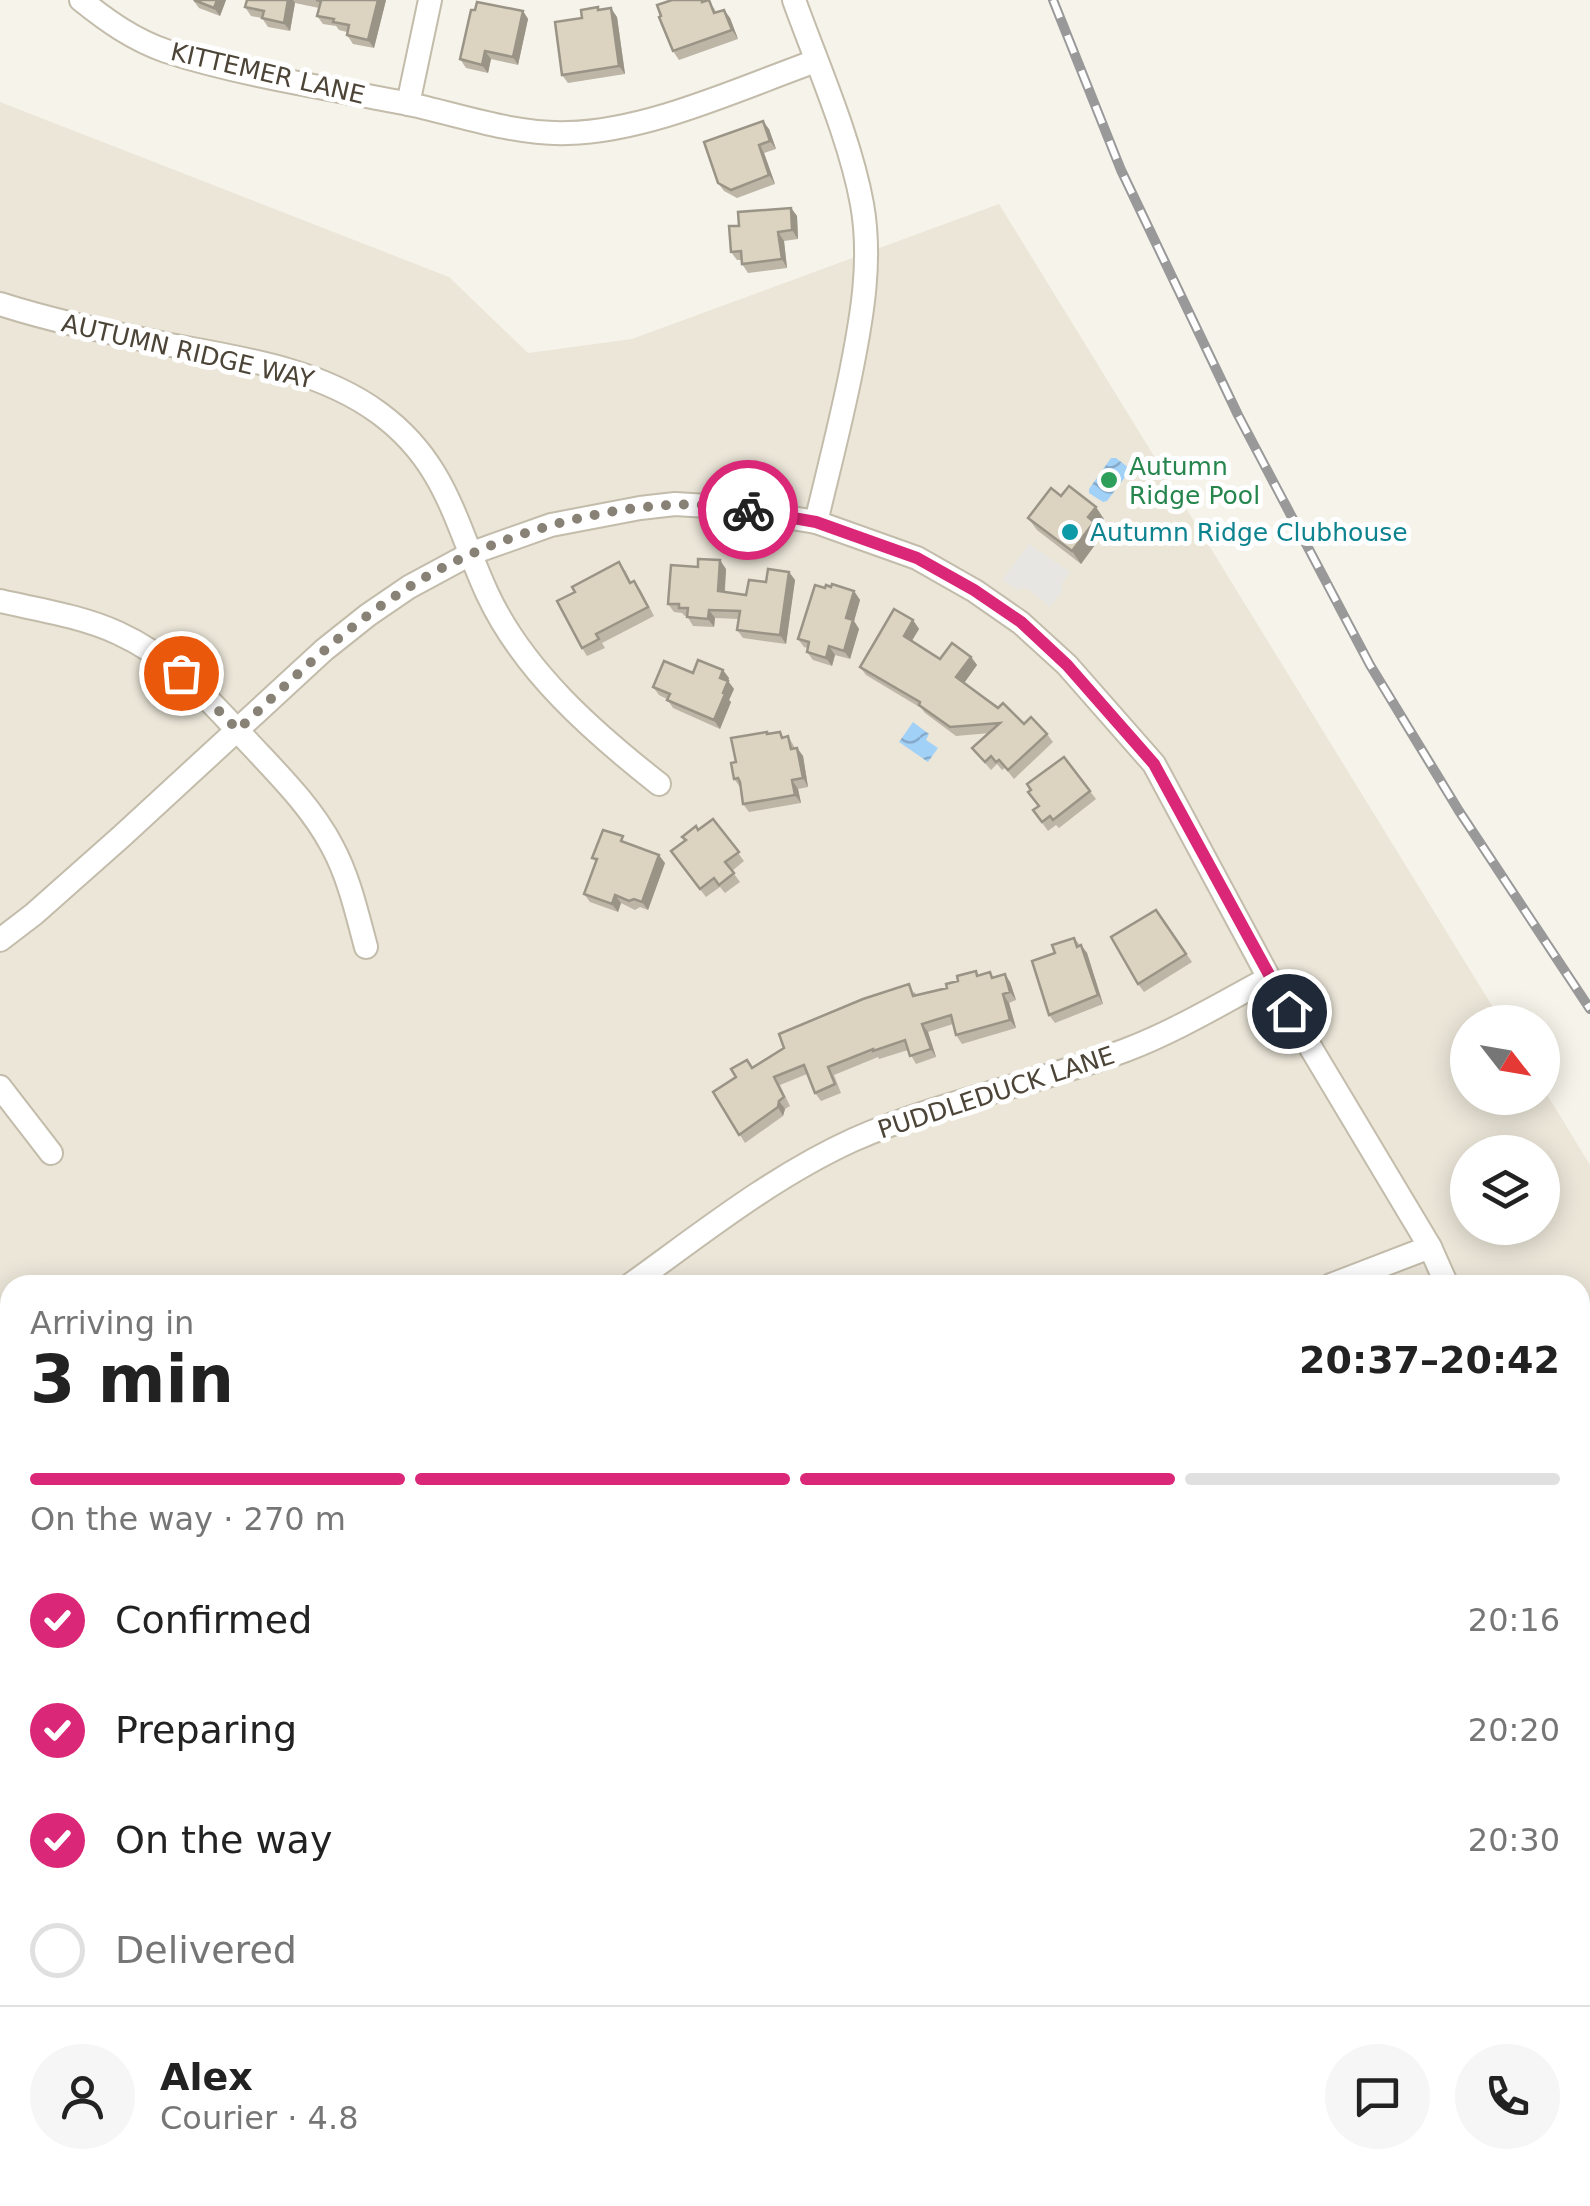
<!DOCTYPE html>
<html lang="en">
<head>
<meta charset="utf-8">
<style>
  body { margin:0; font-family:"DejaVu Sans",sans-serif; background:#f6f6f6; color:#222; height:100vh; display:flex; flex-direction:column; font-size:38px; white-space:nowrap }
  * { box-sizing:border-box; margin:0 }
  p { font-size:32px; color:#767676 }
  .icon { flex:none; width:55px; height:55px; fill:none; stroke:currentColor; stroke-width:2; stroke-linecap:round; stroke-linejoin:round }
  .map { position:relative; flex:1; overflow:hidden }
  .drawer { position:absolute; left:0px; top:1275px; width:1590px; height:932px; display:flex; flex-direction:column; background:#fff; border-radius:30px 30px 0 0; box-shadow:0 5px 25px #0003 }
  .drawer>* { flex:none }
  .needle { width:65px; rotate:121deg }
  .buttons { position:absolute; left:1450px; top:1005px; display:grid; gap:20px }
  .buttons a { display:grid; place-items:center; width:110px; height:110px; border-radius:50%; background:#fff; box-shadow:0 5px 25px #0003; font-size:50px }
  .pin { position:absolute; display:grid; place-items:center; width:85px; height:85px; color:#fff; margin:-42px; border:5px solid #fff; border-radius:50%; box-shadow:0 2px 10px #0007 }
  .courier { position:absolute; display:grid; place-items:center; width:100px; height:100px; margin:-50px; border:8px solid #db2777; border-radius:50%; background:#fff; color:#222; box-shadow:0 2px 12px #0007 }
  .overview em { font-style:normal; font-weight:600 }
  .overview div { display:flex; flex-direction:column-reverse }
  .overview { display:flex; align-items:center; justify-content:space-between; height:170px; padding:0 30px }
  h1 { font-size:65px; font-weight:600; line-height:75px }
  .bar { display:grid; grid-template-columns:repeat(4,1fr); gap:15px 10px; align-content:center; height:120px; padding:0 30px }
  .bar i { height:12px; border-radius:8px; background:#e0e0e0 }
  .bar .selected { background:#db2777 }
  .bar p { grid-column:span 4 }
  .line { display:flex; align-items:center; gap:25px; padding:0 30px; border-top:2px solid #e0e0e0 }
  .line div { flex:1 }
  .round { display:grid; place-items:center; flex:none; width:105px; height:105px; border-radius:52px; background:#f6f6f6 }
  ol { padding:0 30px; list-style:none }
  li { display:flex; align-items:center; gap:30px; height:110px }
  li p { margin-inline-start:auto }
  li .icon { padding:10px; border-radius:50%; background:#db2777; color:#fff; stroke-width:4 }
  li:last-child { color:#767676 }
  li i { width:55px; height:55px; border:5px solid #e0e0e0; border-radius:50% }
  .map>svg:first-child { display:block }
  .residential { fill:#ebe6d8; fill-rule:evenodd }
  .grass { fill:#d0eeb0 }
  .parking { fill:#e8e6e2 }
  .water { fill:url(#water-waves) }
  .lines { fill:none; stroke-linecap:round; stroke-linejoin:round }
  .minor-casing { stroke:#c3bcab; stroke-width:26 }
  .minor { stroke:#fff; stroke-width:22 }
  .rail-casing { stroke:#999; stroke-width:10 }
  .rail { stroke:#fff; stroke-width:6; stroke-dasharray:19; stroke-linecap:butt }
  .wall { fill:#bdb5a6 }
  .shaded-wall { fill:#9a9487 }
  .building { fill:#dcd3c1; stroke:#9a9487; stroke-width:2.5 }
  .done { stroke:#888176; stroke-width:10; stroke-dasharray:0 18 }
  .route { stroke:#db2777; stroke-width:12 }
  .leisure-dot { fill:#2e9e5b; stroke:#fff; stroke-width:4 }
  .culture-dot { fill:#0f9aa8; stroke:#fff; stroke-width:4 }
  .labels { text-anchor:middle; stroke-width:10; stroke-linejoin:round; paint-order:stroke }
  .street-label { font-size:25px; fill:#4c4437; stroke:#fff }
  .leisure-label { font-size:25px; fill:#27864d; stroke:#fff; text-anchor:start }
  .culture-label { font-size:25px; fill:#0d838f; stroke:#fff; text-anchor:start }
</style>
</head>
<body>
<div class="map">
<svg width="1590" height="2206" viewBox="0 0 1590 2206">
  <defs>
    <pattern id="water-waves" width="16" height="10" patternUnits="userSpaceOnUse" patternTransform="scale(2.5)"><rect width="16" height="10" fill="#a2d1f8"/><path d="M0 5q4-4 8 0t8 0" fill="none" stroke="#86abca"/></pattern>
  </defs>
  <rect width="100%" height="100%" fill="#f6f3ea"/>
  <!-- residential -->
  <g class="residential">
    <path d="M0,102l449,175 79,76 104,-14 367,-135 503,818h-34v76h74l1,-10 47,77v1041h-1039l-11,-8h1040v-913h-1570v497l-10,-8zM1468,1152h74v76h-74z"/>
    <path d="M0,1788l10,8v402h507l10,8h-527z"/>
  </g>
  <!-- grass -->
  <path class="grass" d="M1580,1610h10v45l-10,1z"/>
  <!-- parking -->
  <path class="parking" d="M1029,544l41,28 -8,12v7l-12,16 -23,-19h-6l-2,3 -17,-11z"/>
  <!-- water -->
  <g class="water">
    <path d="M1111,458h5l13,10v4l-22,29 -4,1 -14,-9v-4z"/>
    <path d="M913,722l16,12 -3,6 12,8 -10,14 -29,-20z"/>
  </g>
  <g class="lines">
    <!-- minor casing -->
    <g class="minor-casing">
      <g id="minor">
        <path d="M81,0c26,21 53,40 85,51 74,24 161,37 238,52 54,11 109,32 164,30 81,-2 172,-45 248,-72"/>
        <path d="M794,0c23,64 56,138 68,204 10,56 0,113 -11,168 -10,50 -23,100 -35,150"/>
        <path d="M408,104l22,-104"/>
        <path d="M0,304c56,18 113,29 170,41 71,13 149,24 209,68 67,49 76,110 108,180 36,78 106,139 172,191"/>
        <path d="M0,601c39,9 81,15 118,32 57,26 91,67 133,112 29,31 61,63 81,101 17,31 25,68 34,101"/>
        <path d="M0,940l34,-26 88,-78 202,-186 44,-35 41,-28 63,-34 79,-28 89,-17 35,-4 49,3 92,15 101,36 58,33 46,32 46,42 87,99 115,214 161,269 17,38"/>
        <path d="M0,1087l51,66"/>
        <path d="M630,1285c71,-51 142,-108 223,-145 88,-39 183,-56 273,-90 50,-19 96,-47 143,-72"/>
        <path d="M1331,1285l99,-38"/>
        <path d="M1580,1513l10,1"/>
        <path d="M0,1535l10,2"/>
        <path d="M1580,1849l10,15"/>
        <path d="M0,1962l10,8"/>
        <path d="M1580,2155l10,-5"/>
        <path d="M295,2198l11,8"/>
        <path d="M781,2198l10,8"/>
        <path d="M1467,2206l19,-8"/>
      </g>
    </g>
    <!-- minor -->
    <use href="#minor" class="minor"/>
    <!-- rail casing -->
    <g class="rail-casing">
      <path id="rail" d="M1053,0l68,170 117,245 132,250 89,146 131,198"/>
    </g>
    <!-- rail -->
    <use href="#rail" class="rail"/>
  </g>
  <!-- wall -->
  <g class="wall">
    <path d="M193,0h33l-6,16 -21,-8z"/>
    <path d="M247,0h139l-12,48 -21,-4 -6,-9v-3l-8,-2 -3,-4 -13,-2 -6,-8 2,-8 -24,-5 -5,28 -22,-4 -6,-9 -11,-2 -6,-9z"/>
    <path d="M705,1l9,7 2,4 8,-2 6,8 8,21 -59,21 -6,-9z"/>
    <path d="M600,10l17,7 8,57 -57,9 -6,-8 20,-57z"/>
    <path d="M523,11l5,8 -10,46 -27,-6 -3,14 -22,-5 -6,-9z"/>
    <path d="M769,129l7,20 -12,4 11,31 -38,14 -13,-7 -6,-8z"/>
    <path d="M791,208l6,8 1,23 -14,2 3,27 -39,5 -6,-9v-4h-5l-6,-8 8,-26z"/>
    <path d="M1061,496l43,23 -6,8 5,7 -22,30 -44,-34 -9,-12z"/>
    <path d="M726,569l-1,23 21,3 20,-13 23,-10 6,8 -9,64 -43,-6 -6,-8 2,-11 -24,-1 -1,9 -21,-1 -6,-10h-2l-3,-3 -8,-1 -6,-8z"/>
    <path d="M625,570l6,12 9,7 14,27 -52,27 3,5 -18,8 -5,-8z"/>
    <path d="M825,588l29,3 6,9 -6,21 5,8 -9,30 -15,-4 -3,11 -19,-6 -6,-8 1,-4 -4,-1 -6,-8z"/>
    <path d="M913,620l6,9 -7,12 28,18 31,-2 6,8 -13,18 60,41 23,10 6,8 -39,37 -9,-11 -3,2 -5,-6 -6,6 -19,-22 18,-15 -34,3 -31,-23 -4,-5 -55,-33 -6,-8z"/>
    <path d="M693,673l36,5 -1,3 6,8 -5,11 2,2 -11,27 -47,-21 -6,-9 -8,-4 -6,-8z"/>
    <path d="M769,734l15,3 4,-1 7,12h2l6,8 5,31 -10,2 3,14 -52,9 -6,-8 -3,-17 -6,-8 2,-17z"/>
    <path d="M1064,757l32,42 -37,29 -3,-3 -8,6 -15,-21 5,-4z"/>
    <path d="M713,819l31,42 -12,10 8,11 -15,11 -5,-6 -14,10 -35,-46z"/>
    <path d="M628,843l37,20 -17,47 -8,-3 -5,3 -14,-7 -3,9 -28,-10 -6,-8 12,-32 -4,-4z"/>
    <path d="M1156,910l36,52 -48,30 -6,-8z"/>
    <path d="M1074,938l13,15 16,51 -48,19 -6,-8 6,-62z"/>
    <path d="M976,971l3,5 14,1 17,5 6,18 -7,3 7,25 -54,16 -6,-9 -3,-11 -25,8 8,25 -20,7 -8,-14 -29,9 -1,-2 -44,18 7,18 -20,8 -6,-8 -8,-19 -27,11 10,21 -5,3 -2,7 -38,27 -32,-51 39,-24 163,-76 1,3 31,-7z"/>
    <path d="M10,1410v74l-7,-9 2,-6 -5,-1v-52l3,1z"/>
    <path d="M1580,1947l8,10 2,-2v74l-10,-11z"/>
  </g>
  <!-- shaded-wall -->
  <g class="shaded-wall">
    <path d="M217,0h9l-6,16 -6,-8z"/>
    <path d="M288,0h5l2,3 -5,28 -6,-8z"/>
    <path d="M378,0h8l-12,48 -6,-8z"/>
    <path d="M611,8l6,9 8,57 -6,-8z"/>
    <path d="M724,10l6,8 8,21 -6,-9z"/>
    <path d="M523,11l5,8 -10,46 -5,-8z"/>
    <path d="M485,51l6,8 -3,14 -6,-8z"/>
    <path d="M763,121l6,8 7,20 -6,-8z"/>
    <path d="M759,145l5,8 11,31 -6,-9z"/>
    <path d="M791,208l6,8 1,23 -6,-9z"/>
    <path d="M778,232l6,9 3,27 -5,-9z"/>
    <path d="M1096,507l8,12 -6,8 5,7 -22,30 -9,-13 16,-34z"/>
    <path d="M720,560l6,9 -2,30 -6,-8z"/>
    <path d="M789,572l6,8 -9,64 -6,-9z"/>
    <path d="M854,591l6,9 -6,21 5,8 -9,30 -6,-8 2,-33z"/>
    <path d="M709,610l6,8 -1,9 -6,-8z"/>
    <path d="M913,620l6,9 -10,16 -5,-9z"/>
    <path d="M829,646l6,9 -3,11 -6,-8z"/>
    <path d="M971,657l6,8 -15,21 -6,-9z"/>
    <path d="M723,670l6,8 -3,8 -6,-8z"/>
    <path d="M728,681l6,8 -5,11 2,2 -11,27 -6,-9z"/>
    <path d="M797,748l6,8 5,31 -5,-9z"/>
    <path d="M792,780l6,9 3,14 -6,-8z"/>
    <path d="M659,855l6,8 -17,47 -6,-8z"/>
    <path d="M615,895l6,8 -3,9 -6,-8z"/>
    <path d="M1081,945l6,8 16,51 -5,-9z"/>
    <path d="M1005,974l5,8 6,18 -6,-8z"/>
    <path d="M1003,994l6,9 7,25 -6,-8z"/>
    <path d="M922,1024l6,8 8,25 -5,-8z"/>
    <path d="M779,1101l6,8 -2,7 -5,-9z"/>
  </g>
  <!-- building -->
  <g class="building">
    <path d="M194,0h23l-3,8z"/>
    <path d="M247,0h41l-4,23 -22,-5 2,-7 -19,-4z"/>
    <path d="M316,0h62l-10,40 -21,-5 2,-10 -16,-3 1,-3 -17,-3 4,-15z"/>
    <path d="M672,0h30v2l7,-2 5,13 10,-3 8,20 -59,21 -14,-34 2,-1 -4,-11z"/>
    <path d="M477,2l46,9 -10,46 -28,-6 -3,14 -22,-6 11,-49h4z"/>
    <path d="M598,7v3l13,-2 8,58 -57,9 -7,-53 27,-4 -1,-8z"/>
    <path d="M763,121l7,20 -11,4 10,30 -38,15 -13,-7 -14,-41z"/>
    <path d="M791,208l1,22 -14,2 4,27 -40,5 -1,-13 -10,1 -2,-26h10l-1,-14z"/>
    <path d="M1069,486l27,21 -8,10 6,5 -22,29 -44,-33 23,-30 10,8z"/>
    <path d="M698,559l22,1 -2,31 28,4 3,-15 17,2 2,-13 21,3 -9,63 -43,-5 3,-19 -31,-1 -1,9 -21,-2 1,-9h-9v-4h-11l3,-39 27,2z"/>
    <path d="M619,562l11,21 4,-2 14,26 -52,27 3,5 -17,9 -25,-47 18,-9 -3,-5z"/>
    <path d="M832,584l22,7 -8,27 7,2 -9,31 -15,-5 -3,12 -19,-6 2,-10 -11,-3 17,-54 10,3 1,-3 5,2z"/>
    <path d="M894,609l19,11 -9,16 36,23 12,-16 19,14 -15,20 42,31 5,-5 21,21 7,-7 16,17 -39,36 -9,-10 -3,2 -5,-6 -6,6 -13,-14 28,-25 -50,4 -31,-22 1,-3 -60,-35z"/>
    <path d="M698,660l25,10 -3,8 8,3 -5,12 2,1 -11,26 -47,-20 3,-6 -17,-7 11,-26 29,12z"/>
    <path d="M767,732v2l13,-2 2,6 6,-2 3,13 6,-1 6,30 -11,2 3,15 -52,9 -3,-22 -2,-4 -4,1 -3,-16 5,-1 -5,-24z"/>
    <path d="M1064,757l26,34 -37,29 -3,-4 -8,6 -9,-12 6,-4 -11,-14 3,-2 -4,-6z"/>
    <path d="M713,819l26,33 -14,10 9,11 -15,12 -5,-7 -14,11 -29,-38 15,-11 -4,-3 14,-11 2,4z"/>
    <path d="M603,830l20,6 -2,5 38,14 -17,47 -8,-3 -5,2 -14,-6 -3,9 -28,-10 13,-35 -5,-1z"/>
    <path d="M1156,910l30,44 -48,30 -27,-47z"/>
    <path d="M1074,938l3,9 4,-2 17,50 -49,20 -17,-54 23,-8 -3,-8z"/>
    <path d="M976,971l1,5 13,-4 2,6 13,-4 5,18 -7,2 7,26 -54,15 -5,-20 -29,9 9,25 -21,7 -5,-16 -32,11v-2l-45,18 7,17 -20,9 -11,-28 -30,12 10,20 -5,4 -1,6 -39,28 -26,-43 23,-15 -5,-8 16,-9 5,8 32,-20 -5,-14 84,-35 46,-15 4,12 34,-8 -1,-4 12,-3 -1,-5z"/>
    <path d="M6,1409l4,1v67l-7,-2 4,-12 -7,-2v-45l3,1z"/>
    <path d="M1580,1947l8,10 2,-2v61l-6,5 -4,-5z"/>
    <path d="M1590,2188v18h-28l10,-5 -1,-3h9v-6z"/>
    <path d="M1303,2198h57l2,3 -11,5h-44z"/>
  </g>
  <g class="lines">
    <!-- done -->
    <path class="done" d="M181,673l57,57c53,-50 106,-102 168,-141 73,-48 179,-80 266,-84 25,-2 51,2 76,5"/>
    <!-- route -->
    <path class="route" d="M748,510l68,12 101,36 57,32 47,32 46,43 87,99 135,247"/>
  </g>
  <!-- markers -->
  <circle class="leisure-dot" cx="1109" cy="480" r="10"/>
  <circle class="culture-dot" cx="1070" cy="532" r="10"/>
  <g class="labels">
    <!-- street labels -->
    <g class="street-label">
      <text transform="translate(268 73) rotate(13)" y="9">KITTEMER LANE</text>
      <text transform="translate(188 351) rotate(13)" y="9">AUTUMN RIDGE WAY</text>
      <text transform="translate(996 1092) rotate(-18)" y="9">PUDDLEDUCK LANE</text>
    </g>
    <!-- leisure labels -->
    <g class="leisure-label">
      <text x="1129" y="475">Autumn<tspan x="1129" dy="29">Ridge Pool</tspan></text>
    </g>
    <!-- culture labels -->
    <g class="culture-label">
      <text x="1090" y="541">Autumn Ridge Clubhouse</text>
    </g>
  </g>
</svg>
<div class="buttons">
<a><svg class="needle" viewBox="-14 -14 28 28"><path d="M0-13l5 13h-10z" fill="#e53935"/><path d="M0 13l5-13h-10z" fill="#767676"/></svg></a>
<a><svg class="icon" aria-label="layers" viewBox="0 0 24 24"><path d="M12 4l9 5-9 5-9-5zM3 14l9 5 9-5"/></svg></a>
</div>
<div class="pin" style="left:181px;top:673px;background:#ea580c"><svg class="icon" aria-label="bag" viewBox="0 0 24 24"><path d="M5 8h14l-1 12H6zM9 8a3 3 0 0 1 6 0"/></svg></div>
<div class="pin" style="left:1289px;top:1011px;background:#1f2937"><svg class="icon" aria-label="home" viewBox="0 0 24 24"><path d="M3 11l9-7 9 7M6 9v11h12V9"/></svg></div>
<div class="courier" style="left:748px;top:510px"><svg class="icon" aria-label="bike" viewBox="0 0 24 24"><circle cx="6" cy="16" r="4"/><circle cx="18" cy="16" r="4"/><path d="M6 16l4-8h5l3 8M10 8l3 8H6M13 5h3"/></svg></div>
<section class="drawer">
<div class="overview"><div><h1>3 min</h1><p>Arriving in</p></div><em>20:37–20:42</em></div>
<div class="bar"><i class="selected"></i><i class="selected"></i><i class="selected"></i><i></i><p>On the way · 270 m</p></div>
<ol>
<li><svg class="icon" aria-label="check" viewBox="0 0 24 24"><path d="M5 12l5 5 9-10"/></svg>Confirmed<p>20:16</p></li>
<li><svg class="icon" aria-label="check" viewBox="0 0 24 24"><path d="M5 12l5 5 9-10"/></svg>Preparing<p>20:20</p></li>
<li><svg class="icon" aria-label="check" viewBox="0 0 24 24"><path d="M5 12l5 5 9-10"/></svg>On the way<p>20:30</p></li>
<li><i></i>Delivered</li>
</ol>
<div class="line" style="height:180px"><a class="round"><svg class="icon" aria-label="person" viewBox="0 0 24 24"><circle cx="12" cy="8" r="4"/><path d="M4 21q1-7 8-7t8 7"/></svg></a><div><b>Alex</b><p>Courier · 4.8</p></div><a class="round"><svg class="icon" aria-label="chat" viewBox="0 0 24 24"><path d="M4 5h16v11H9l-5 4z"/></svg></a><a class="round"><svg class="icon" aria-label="phone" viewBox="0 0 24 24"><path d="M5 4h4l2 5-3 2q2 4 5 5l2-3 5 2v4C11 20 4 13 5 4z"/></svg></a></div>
</section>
</div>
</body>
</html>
